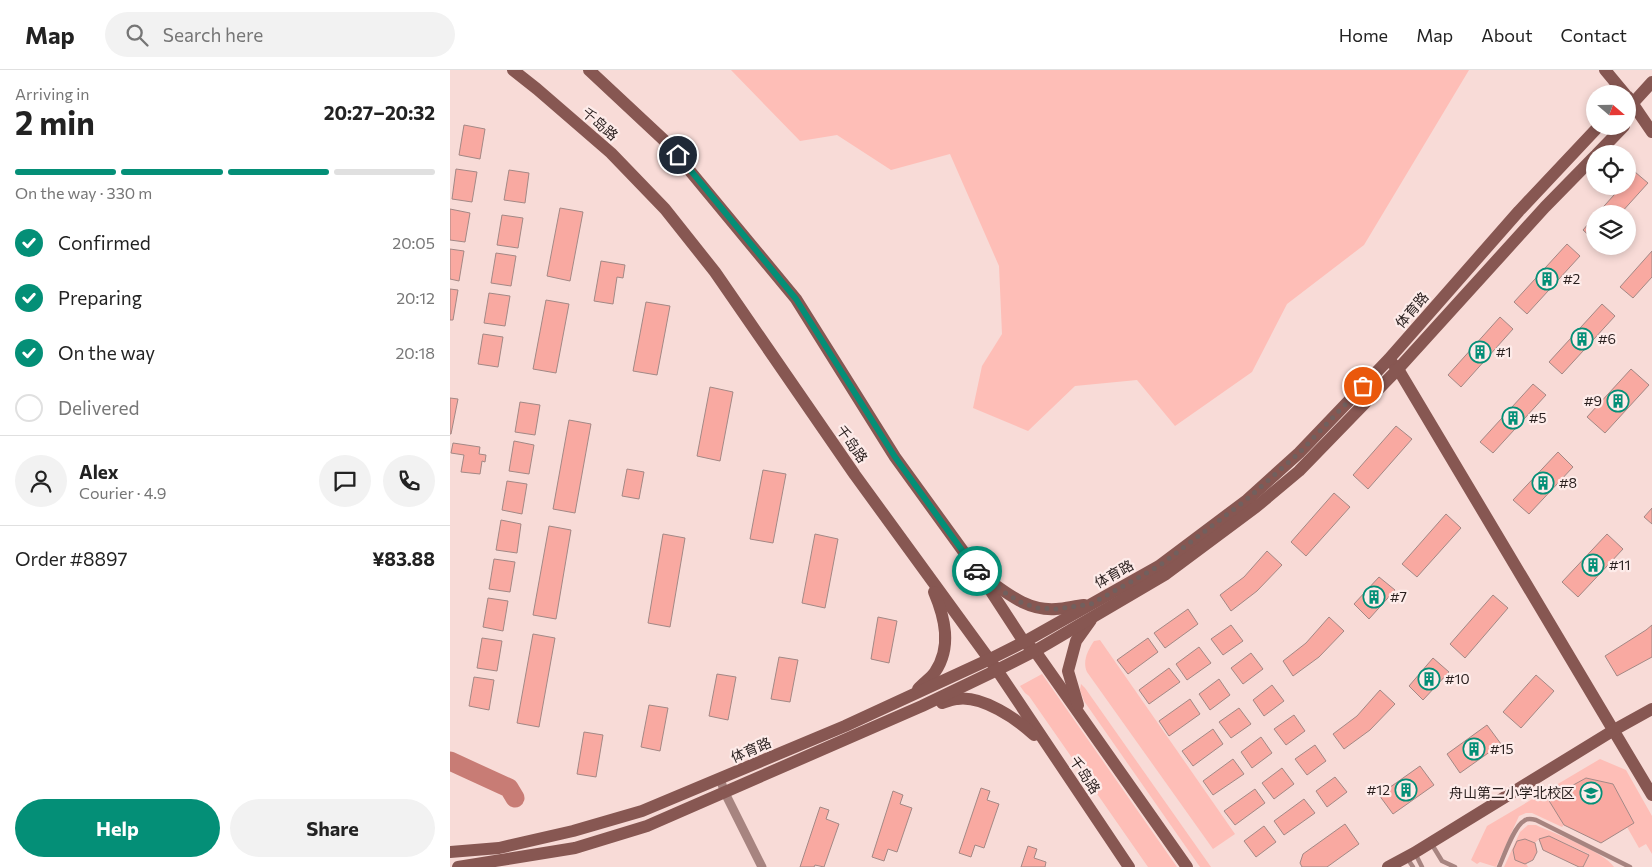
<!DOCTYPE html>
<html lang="en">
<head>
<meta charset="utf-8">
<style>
  body { margin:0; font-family:Commissioner,"Noto Sans SC",sans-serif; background:#f2f2f2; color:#222; height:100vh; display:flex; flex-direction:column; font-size:19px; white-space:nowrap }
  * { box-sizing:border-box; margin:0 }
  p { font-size:16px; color:#767676 }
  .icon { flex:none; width:28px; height:28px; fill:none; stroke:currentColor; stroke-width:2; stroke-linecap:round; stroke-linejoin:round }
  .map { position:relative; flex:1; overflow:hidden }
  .side { display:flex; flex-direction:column; background:#fff; width:450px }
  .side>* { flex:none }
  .needle { width:32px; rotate:110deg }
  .fabs { position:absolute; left:1136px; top:15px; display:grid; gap:10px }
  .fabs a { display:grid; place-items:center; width:50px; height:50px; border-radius:50%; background:#fff; box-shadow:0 2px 8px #0003; font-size:25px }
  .pin { position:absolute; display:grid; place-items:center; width:42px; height:42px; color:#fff; margin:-21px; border:2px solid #fff; border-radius:50%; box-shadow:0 1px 5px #0007 }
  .courier { position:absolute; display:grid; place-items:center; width:50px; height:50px; margin:-25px; border:4px solid #048f77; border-radius:50%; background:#fff; color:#222; box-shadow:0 1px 6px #0007 }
  .overview em { font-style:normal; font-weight:700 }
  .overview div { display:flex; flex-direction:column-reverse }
  .overview { display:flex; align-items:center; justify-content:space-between; height:85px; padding:0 15px }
  h1 { font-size:32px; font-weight:700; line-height:38px }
  .bar { display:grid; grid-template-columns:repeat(4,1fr); gap:8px 5px; align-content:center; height:60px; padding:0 15px }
  .bar i { height:6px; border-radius:4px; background:#e0e0e0 }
  .bar .active { background:#048f77 }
  .bar p { grid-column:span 4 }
  .line { display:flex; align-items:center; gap:12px; padding:0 15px; border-top:1px solid #e0e0e0 }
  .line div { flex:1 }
  .round { display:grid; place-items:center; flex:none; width:52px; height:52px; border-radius:26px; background:#f2f2f2 }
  ol { padding:0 15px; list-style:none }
  li { display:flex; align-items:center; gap:15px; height:55px }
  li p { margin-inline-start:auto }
  li .icon { padding:5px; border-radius:50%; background:#048f77; color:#fff; stroke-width:4 }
  li:last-child { color:#767676 }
  li i { width:28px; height:28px; border:2px solid #e0e0e0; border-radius:50% }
  .action { display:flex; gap:10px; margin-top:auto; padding:10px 15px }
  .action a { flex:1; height:58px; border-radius:30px; background:#048f77; color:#fff; font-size:20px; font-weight:700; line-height:58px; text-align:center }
  .action a+a { background:#f2f2f2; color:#222 }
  header { display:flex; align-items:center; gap:30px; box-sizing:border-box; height:70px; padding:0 25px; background:#fff; border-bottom:1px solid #e0e0e0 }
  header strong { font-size:24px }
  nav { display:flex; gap:28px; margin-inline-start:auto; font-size:18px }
  .search { width:350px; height:45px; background:#f2f2f2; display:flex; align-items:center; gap:12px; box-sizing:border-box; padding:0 18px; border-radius:28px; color:#767676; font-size:19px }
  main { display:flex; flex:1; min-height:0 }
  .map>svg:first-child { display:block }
  .green { fill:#febeb7 }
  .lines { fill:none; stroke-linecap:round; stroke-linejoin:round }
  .river { stroke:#c87c75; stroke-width:19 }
  .building { fill:#f9a9a1; stroke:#a38885 }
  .lane { stroke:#a78480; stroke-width:4.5 }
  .street { stroke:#a78480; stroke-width:9 }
  .secondary { stroke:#875752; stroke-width:12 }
  .done { stroke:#71605e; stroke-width:5; stroke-dasharray:0 9 }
  .route { stroke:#048f77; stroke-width:6 }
  .labels { text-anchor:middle; stroke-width:4.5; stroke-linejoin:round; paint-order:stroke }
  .street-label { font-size:14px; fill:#281e1d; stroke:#fdebe9 }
  .poi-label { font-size:14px; fill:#281e1d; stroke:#fdebe9; text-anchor:start }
</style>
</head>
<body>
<header>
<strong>Map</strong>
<div class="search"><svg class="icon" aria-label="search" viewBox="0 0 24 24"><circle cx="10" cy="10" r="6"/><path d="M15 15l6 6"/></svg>Search here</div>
<nav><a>Home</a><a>Map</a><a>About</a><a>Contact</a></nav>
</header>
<main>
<section class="side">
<div class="overview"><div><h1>2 min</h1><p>Arriving in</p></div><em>20:27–20:32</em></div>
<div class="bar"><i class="active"></i><i class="active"></i><i class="active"></i><i></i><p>On the way · 330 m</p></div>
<ol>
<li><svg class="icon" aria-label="check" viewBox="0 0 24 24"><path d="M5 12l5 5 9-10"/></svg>Confirmed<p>20:05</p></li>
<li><svg class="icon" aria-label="check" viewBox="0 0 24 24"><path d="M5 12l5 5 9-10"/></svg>Preparing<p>20:12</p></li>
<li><svg class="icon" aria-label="check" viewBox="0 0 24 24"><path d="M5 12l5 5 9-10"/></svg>On the way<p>20:18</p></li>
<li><i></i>Delivered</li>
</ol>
<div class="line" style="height:90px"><a class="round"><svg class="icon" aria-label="person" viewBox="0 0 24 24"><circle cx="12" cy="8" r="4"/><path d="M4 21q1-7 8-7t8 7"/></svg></a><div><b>Alex</b><p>Courier · 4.9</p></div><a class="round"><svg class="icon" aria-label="chat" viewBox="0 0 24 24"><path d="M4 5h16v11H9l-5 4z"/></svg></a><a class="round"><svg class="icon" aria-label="phone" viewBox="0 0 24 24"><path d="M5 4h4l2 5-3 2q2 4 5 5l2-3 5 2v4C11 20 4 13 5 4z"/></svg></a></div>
<div class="line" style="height:65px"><div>Order #8897</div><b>¥83.88</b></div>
<div class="action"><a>Help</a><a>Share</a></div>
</section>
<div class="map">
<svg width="1202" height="797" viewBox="0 0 1202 797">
  <rect width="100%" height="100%" fill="#f8dbd7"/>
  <!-- green -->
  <g class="green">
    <path d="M281,0h738l-105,175 -77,59 -35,68 -77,54 -38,-46 -62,6 -47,45 -55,-23 9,-42 20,-32 -3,-68 -49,-112 -59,16 -54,-35 -37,6z"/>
    <path d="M650,570l135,194 -22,15 -126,-177c-5,-11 1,-22 7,-31z"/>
    <path d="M592,604l135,193h-29l-119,-171 -4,-3 -5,-7z"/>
    <path d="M631,614l4,4 126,179h-11l-116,-166 -4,-11z"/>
    <path d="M1150,689l26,11 26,46v38l-6,-10 -7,4 -12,-21 7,-5 -21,-38 -27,-6 -37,21 15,26 -2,2 -30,-14h-6l-7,3 -23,51 -16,-5 -3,2 -6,-4 16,-34z"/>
    <path d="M1078,755h8c17,8 69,27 78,42h-31l6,-13 -40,-18 -10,3 -4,4 -10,-4 -8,2 -4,9 2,10 11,3 2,4h-24l16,-35z"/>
  </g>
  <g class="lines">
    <!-- river -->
    <path class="river" d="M0,691l59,27 6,10"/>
  </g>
  <!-- building -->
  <g class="building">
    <path d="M14,55l21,4 -5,30 -21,-4z"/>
    <path d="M6,99l21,3 -5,30 -20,-3z"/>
    <path d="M59,100l20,3 -4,30 -21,-3z"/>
    <path d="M1185,102l13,11 -28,31h-23l25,-28h6v-6z"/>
    <path d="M110,138l23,4 -13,69 -23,-5z"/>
    <path d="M0,139l20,4 -5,29 -15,-2z"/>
    <path d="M52,145l21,3 -5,30 -21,-3z"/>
    <path d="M1145,146v25l-12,-11z"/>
    <path d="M1117,174l13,12 -53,58 -13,-12z"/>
    <path d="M0,179l14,2 -5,30 -9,-2z"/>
    <path d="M1202,181v26l-19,21 -13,-11z"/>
    <path d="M46,183l20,3 -5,30 -20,-3z"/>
    <path d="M151,191l24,4 -2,13 -6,-1 -4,27 -19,-3z"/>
    <path d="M0,219l8,1 -5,30h-3z"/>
    <path d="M39,223l21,3 -5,30 -21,-3z"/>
    <path d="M96,230l23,4 -13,69 -23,-4z"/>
    <path d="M196,232l24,4 -13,69 -24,-4z"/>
    <path d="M1152,234l13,12 -53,58 -13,-12z"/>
    <path d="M1050,247l13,12 -52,58 -13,-12z"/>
    <path d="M33,264l20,3 -5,30 -20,-3z"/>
    <path d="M1181,299l18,16 -44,48 -18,-16z"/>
    <path d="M1083,314l13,11 -53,58 -13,-11z"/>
    <path d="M260,317l23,5 -13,69 -23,-5z"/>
    <path d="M0,328l8,1 -7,35h-1z"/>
    <path d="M70,332l20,3 -5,30 -20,-3z"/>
    <path d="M119,350l22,4 -16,89 -22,-4z"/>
    <path d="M946,356l16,13 -44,50 -15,-14z"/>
    <path d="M64,371l20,4 -5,29 -20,-3z"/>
    <path d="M3,373l27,4 -1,7 7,1 -1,7 -3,-1 -2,13 -19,-2 3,-17 -13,-2z"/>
    <path d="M1108,382l15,15 -44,47 -16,-14z"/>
    <path d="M177,399l17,3 -5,27 -17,-3z"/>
    <path d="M313,400l23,4 -13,69 -23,-4z"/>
    <path d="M57,411l20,3 -5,30 -20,-4z"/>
    <path d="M884,423l16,14 -44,49 -15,-14z"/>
    <path d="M1202,438v16l-8,-7z"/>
    <path d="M996,444l15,14 -44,49 -15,-13z"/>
    <path d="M51,450l20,4 -4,29 -21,-3z"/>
    <path d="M99,456l22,4 -15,89 -23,-4z"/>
    <path d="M213,464l22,4 -15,89 -22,-4z"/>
    <path d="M365,464l23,5 -13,69 -23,-5z"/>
    <path d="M1157,464l16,15 -45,48 -16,-15z"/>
    <path d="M817,481l15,14 -25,26 -26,20 -11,-16 24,-18z"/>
    <path d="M44,489l21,3 -5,30 -21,-3z"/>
    <path d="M929,507l16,13 -26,29 -15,-15z"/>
    <path d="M1043,525l15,13 -43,50 -15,-14z"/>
    <path d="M38,528l20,3 -5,30 -20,-4z"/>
    <path d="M738,539l10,15 -33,24 -11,-15z"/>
    <path d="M428,547l19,4 -8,42 -18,-4z"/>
    <path d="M879,547l15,14 -25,26 -26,19 -10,-15 23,-18z"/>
    <path d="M781,555l12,16 -20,14 -12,-16z"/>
    <path d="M1202,555v32l-35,19 -12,-20 41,-26z"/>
    <path d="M83,564l22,4 -16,89 -22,-4z"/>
    <path d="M32,568l20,3 -5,30 -20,-3z"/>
    <path d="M698,568l10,14 -30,22 -11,-14z"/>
    <path d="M749,577l12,16 -24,17 -11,-16z"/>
    <path d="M801,583l12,16 -20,15 -12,-16z"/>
    <path d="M329,587l19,3 -8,42 -19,-3z"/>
    <path d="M983,588l16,14 -26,28 -14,-14z"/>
    <path d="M719,598l11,14 -31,22 -10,-14z"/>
    <path d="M267,604l19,3 -8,43 -19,-4z"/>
    <path d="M1086,605l18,16 -33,37 -18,-16z"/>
    <path d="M24,607l20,3 -5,30 -20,-4z"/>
    <path d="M769,609l11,16 -20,15 -11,-16z"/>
    <path d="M822,615l12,16 -20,15 -11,-16z"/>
    <path d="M930,620l15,14 -25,26 -26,19 -11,-15 24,-18z"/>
    <path d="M740,629l10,15 -31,22 -10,-15z"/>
    <path d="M199,635l19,3 -8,43 -19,-4z"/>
    <path d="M789,638l12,16 -20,14 -12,-16z"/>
    <path d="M844,645l11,16 -19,14 -12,-16z"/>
    <path d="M1037,655l14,19 -41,29 -13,-19z"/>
    <path d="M763,659l10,15 -30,22 -11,-15z"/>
    <path d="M134,662l19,3 -7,42 -19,-3z"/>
    <path d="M811,667l11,16 -20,15 -11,-16z"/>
    <path d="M865,675l11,16 -19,14 -12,-16z"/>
    <path d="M783,689l11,15 -31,21 -10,-14z"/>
    <path d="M970,696l14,19 -41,29 -14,-19z"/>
    <path d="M832,698l12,16 -20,15 -12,-16z"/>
    <path d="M885,707l12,15 -20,15 -11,-16z"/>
    <path d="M1136,708l27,6 21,39 -33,20 -37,-18 -16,-26z"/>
    <path d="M531,718l9,3 -3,9 12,4 -15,44 -9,-3 -4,12 -12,-4z"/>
    <path d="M805,719l10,14 -30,22 -11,-14z"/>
    <path d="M443,721l10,4 -3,9 12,4 -15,44 -9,-3 -4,12 -12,-4z"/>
    <path d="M854,729l11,14 -31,22 -10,-14z"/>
    <path d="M370,737l9,3 -3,9 13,5 -15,43 -9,-2 -1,2h-14z"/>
    <path d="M895,754l14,20 -32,23h-25l-2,-4 3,-9z"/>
    <path d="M814,756l12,16 -20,15 -12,-16z"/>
    <path d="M1099,766l40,19 -6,12h-4l-36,-17 -4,-11z"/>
    <path d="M1075,769l10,4 2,9 -4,8 -8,4 -10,-4 -2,-10 4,-9z"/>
    <path d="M578,776l9,3 -3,9 12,4 -1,5h-24z"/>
  </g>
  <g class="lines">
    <!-- lane -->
    <g class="lane">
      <path d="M981,773l11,18 13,6"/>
      <path d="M965,783l7,14"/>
      <path d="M957,788l6,9"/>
      <path d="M1049,797c5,-11 15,-41 25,-46 3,-3 8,-2 12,-1l94,47"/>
    </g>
    <!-- street -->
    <path class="street" d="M270,709l5,14 37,74"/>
    <!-- secondary -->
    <g class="secondary">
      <path d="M63,0l24,19 74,64 54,56 50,63 140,203 142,195 132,197"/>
      <path d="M139,0l77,72 130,157 99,158 84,116 45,69 11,9 152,216"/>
      <path d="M1155,0l20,24"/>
      <path d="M1178,27l24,35"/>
      <path d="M1182,34l20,-22"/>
      <path d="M1147,84l27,-28"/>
      <path d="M942,293l6,6 254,426"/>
      <path d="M537,509c21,15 41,32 69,30 9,0 18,-3 28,-4"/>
      <path d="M468,619c5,-6 13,-11 17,-17 17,-25 10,-54 -1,-80"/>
      <path d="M492,633c5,-1 10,-4 15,-4 25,-4 60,20 77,36"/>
      <path d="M628,635l-10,-34 8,-30 15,-21"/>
      <path d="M0,782l49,-4 74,-17 69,-20 203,-85 143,-66 36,-18 135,-76 88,-66 52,-47 90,-94 130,-148 80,-85"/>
      <path d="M8,797l117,-19 72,-22 275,-120 75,-36 38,-19 131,-77 90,-67 43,-36 99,-102 147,-162 50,-51"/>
      <path d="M938,797l26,-14 200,-123 38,-21"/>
    </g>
  </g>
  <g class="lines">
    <!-- done -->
    <path class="done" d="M527,501l27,21 18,11 16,5 18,1 35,-5 68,-38 87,-66 53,-47 64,-67"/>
    <!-- route -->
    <path class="route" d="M228,85l118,144 99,158 82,114"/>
  </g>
  <!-- icons -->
  <defs>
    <g id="building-ring" transform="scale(1.125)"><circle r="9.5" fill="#fdebe9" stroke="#048f77" stroke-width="1.5"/><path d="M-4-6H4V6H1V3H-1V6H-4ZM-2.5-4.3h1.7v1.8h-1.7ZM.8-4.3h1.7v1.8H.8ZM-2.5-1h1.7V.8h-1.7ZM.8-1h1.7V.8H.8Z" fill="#048f77"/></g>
    <g id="school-ring" transform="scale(1.125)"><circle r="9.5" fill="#fdebe9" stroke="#048f77" stroke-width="1.5"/><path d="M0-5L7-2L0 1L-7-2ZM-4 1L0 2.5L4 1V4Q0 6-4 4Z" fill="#048f77"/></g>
  </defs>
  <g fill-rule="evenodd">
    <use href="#building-ring" x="1097" y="209"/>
    <use href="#building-ring" x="1132" y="269"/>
    <use href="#building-ring" x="1030" y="282"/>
    <use href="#building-ring" x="1168" y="331"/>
    <use href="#building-ring" x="1063" y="348"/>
    <use href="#building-ring" x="1093" y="413"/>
    <use href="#building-ring" x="1143" y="495"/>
    <use href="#building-ring" x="924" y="527"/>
    <use href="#building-ring" x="979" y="609"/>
    <use href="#building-ring" x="1024" y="679"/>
    <use href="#building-ring" x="956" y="720"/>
    <use href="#school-ring" x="1141" y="723"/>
  </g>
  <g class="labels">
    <!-- street labels -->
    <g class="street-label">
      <text transform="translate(150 54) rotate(41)" y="5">千岛路</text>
      <text transform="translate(962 240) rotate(-49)" y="5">体育路</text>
      <text transform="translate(402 374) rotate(55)" y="5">千岛路</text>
      <text transform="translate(664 504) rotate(-29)" y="5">体育路</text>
      <text transform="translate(301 680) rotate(-23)" y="5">体育路</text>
      <text transform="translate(635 705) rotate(56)" y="5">千岛路</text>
    </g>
    <!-- poi labels -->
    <g class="poi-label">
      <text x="1113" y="214">#2</text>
      <text x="1148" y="274">#6</text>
      <text x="1046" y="287">#1</text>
      <text x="1152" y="336" text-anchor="end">#9</text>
      <text x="1079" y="353">#5</text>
      <text x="1109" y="418">#8</text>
      <text x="1159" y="500">#11</text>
      <text x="940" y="532">#7</text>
      <text x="995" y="614">#10</text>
      <text x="1040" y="684">#15</text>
      <text x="940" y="725" text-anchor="end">#12</text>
      <text x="1125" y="728" text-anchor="end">舟山第二小学北校区</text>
    </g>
  </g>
</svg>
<div class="fabs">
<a><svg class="needle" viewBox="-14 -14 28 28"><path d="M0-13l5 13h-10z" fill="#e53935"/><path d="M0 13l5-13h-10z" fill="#767676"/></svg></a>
<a><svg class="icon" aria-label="locate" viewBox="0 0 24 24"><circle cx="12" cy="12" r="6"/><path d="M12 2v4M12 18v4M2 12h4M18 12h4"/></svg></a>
<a><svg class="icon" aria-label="layers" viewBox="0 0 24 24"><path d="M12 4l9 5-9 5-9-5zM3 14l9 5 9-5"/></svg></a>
</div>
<div class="pin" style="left:913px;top:316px;background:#ea580c"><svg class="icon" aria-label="bag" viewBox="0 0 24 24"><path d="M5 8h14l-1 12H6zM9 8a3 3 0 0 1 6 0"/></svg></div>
<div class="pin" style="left:228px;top:85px;background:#1f2937"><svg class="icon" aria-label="home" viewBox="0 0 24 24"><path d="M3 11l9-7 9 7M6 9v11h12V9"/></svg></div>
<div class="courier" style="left:527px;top:501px"><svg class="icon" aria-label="car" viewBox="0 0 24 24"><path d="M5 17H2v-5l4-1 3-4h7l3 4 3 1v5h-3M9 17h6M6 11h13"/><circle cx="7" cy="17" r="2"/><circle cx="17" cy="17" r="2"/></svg></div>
</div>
</main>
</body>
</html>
